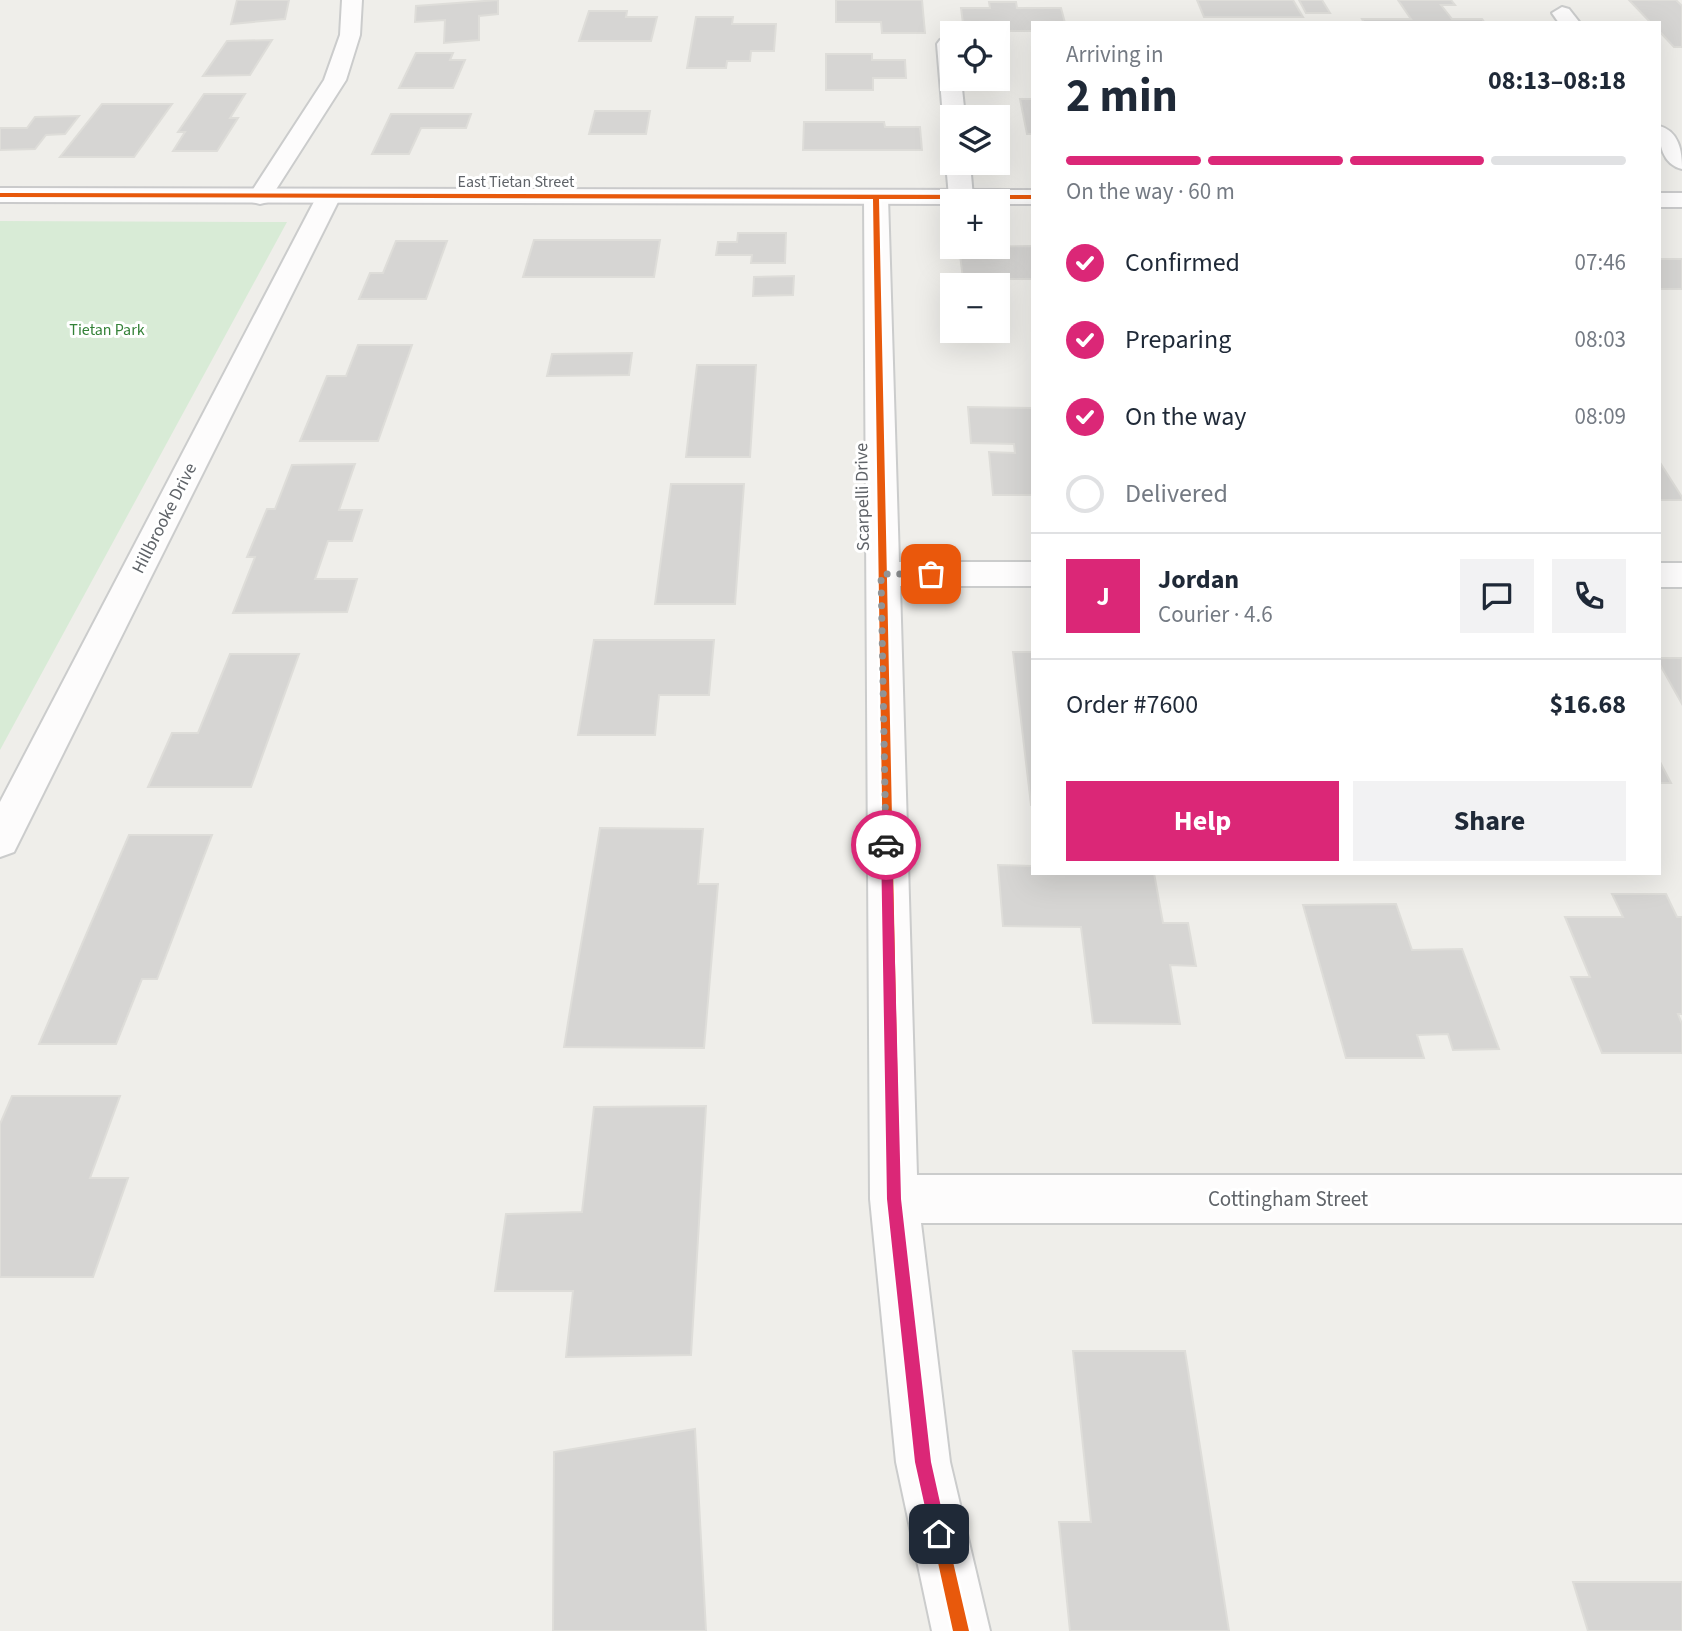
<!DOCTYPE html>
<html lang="en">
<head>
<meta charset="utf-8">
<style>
  body { margin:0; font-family:"Source Sans 3",sans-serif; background:#f2f2f3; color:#1f2937; height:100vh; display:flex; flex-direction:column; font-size:26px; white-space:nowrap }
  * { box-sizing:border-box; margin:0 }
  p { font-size:23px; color:#747a83 }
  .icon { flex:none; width:38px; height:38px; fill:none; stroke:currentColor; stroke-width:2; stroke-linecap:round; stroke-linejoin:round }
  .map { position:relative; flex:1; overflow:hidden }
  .details { position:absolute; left:1031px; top:21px; width:630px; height:854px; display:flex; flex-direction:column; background:#fff; border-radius:0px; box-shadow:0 7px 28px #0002 }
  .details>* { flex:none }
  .buttons { position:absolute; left:940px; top:21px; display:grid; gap:14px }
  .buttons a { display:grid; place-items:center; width:70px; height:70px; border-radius:0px; background:#fff; box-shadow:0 7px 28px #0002; font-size:35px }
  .pin { position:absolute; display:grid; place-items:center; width:60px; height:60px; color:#fff; margin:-30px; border-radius:14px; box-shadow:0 4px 10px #0006 }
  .courier { position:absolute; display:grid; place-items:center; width:70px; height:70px; margin:-35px; border:5px solid #db2777; border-radius:50%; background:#fff; color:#222; box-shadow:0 2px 9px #0007 }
  .head em { font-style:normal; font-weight:700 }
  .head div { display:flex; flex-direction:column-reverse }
  .head { display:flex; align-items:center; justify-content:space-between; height:119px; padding:0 35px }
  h1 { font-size:46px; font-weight:700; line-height:52px }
  .bar { display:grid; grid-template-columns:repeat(4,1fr); gap:10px 7px; align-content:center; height:84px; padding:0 35px }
  .bar i { height:9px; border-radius:5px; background:#e0e1e3 }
  .bar .on { background:#db2777 }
  .bar p { grid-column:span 4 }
  .line { display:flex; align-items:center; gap:18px; padding:0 35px; border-top:2px solid #e0e1e3 }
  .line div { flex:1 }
  .round { display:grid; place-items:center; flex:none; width:74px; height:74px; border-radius:0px; background:#f2f2f3 }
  ol { padding:0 35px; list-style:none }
  li { display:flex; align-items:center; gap:21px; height:77px }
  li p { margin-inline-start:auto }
  li .icon { padding:7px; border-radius:50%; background:#db2777; color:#fff; stroke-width:4 }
  li:last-child { color:#747a83 }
  li i { width:38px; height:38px; border:4px solid #e0e1e3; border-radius:50% }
  .button { display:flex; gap:14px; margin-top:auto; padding:14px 35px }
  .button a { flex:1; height:80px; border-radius:0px; background:#db2777; color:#fff; font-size:28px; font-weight:700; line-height:80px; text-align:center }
  .button a+a { background:#f2f2f3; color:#1f2937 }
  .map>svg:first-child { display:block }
  .green { fill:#d8ebd6 }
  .building { fill:#d6d5d3; stroke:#deddd9; stroke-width:2 }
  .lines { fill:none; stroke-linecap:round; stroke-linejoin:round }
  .minor-casing { stroke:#cbcccc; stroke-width:4 }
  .secondary-casing { stroke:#cacacb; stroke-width:4 }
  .minor { fill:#fdfcfc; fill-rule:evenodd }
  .secondary { fill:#fdfcfc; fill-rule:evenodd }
  .cycleway-casing { stroke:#fff; stroke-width:5 }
  .cycleway { fill:#e8590c; fill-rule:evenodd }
  .route { fill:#db2777 }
  .done { stroke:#919496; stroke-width:7; stroke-dasharray:0 12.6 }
  .labels { text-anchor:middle; stroke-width:6; stroke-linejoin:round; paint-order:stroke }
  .far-street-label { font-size:16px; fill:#5f6368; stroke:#fff }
  .far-park-label { font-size:16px; fill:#348238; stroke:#fff }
  .street-label { font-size:18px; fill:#5f6368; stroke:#fff }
  .near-street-label { font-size:21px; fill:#5f6368; stroke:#fff }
</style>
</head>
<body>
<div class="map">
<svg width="1682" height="1631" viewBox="0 0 1682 1631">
  <rect width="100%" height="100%" fill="#efeeea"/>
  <!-- green -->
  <path class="green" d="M0,221l287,1 -287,528z"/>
  <!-- building -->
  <g class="building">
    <path d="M237,0h52l-4,19 -54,5z"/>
    <path d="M498,0v14l-19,2v24l-35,3 1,-23 -30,2 1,-16z"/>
    <path d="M836,0h86l3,33h-43l-1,-11h-45z"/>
    <path d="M1197,0h96l10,17h-99z"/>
    <path d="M1299,0h23l8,13h-24z"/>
    <path d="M1398,0h53l4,5h-14l11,14h30l3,4h-121l-2,-4h49z"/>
    <path d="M1629,0h47l6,6v41h-8l-15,-16v-8h-8z"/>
    <path d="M989,2h27l1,6h44l4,15h-33v8h-68l-3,-23h29z"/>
    <path d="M589,11h38l-1,6h31l-6,24h-72z"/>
    <path d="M696,17h37l-1,7h44l-2,27h-23l-1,10h-23l-1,7h-39z"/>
    <path d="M272,40l-22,35 -47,1 24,-35z"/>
    <path d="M416,53h37l-3,7h15l-12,28h-54z"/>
    <path d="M826,54h46v6h33l1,18h-33v12h-47z"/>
    <path d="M204,94h41l-15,24h8l-21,33h-44l12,-19h-7z"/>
    <path d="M1020,99h12v35h-5z"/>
    <path d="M102,104h70l-38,53h-74z"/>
    <path d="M595,111h55l-4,23h-57z"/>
    <path d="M391,114h80l-5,14h-45l-12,26h-37z"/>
    <path d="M79,116l-14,18 -19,1 -11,14 -35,1v-22h27l8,-11z"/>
    <path d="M804,122h80l1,5h35l2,23h-119z"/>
    <path d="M738,233h48l-1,30h-34l1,-8h-36l2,-13h19z"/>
    <path d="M534,240h126l-6,37h-131z"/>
    <path d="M396,241h51l-21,58h-67l11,-26h13z"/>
    <path d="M1032,246v33h-69l-4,-32z"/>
    <rect x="1659" y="259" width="23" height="30"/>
    <path d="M794,276l-1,19 -40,1 1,-19z"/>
    <path d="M358,345h54l-34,96h-78l27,-65h19z"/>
    <path d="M632,353l-3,22 -82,1 5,-22z"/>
    <path d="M697,365h59l-6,92h-64z"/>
    <path d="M968,407l64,1v87h-39l-4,-43 26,1 -1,-9 -43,-1z"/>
    <path d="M1659,461l23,36v3h-23z"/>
    <path d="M355,464l-16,46h23l-10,31h-24l-13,38h42l-10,33 -114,1 22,-56h-8l20,-48h8l17,-44z"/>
    <path d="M671,484h73l-9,120h-80z"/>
    <path d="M594,640h120l-5,55h-50l-4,40h-77z"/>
    <path d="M1013,652h19v153h-1z"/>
    <path d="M230,654h69l-48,133h-103l24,-54h26z"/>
    <path d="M1659,658h23v46l-23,-41z"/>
    <path d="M1659,760l12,23h-12z"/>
    <path d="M600,828l103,1 -5,55h20l-14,164 -140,-1z"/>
    <path d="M129,835h83l-55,144h-15l-26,65h-77z"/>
    <path d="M998,865l34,1v7h122l9,50h25l8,43 -26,-1 10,59 -87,-1 -12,-96 -78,-1z"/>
    <path d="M1612,894h54l11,23h5v97h-4l4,10v29h-80l-31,-76h19l-25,-60h58z"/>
    <path d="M1396,904l16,46 50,-1 37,100 -46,1 -5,-16 -31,1 7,23h-78l-43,-153z"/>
    <path d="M12,1096h108l-30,82h38l-35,99h-93v-153z"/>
    <path d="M706,1106l-15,249 -125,2 7,-66h-78l11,-77 76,-2 12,-105z"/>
    <path d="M1073,1351h112l44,280h-159l-11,-109h32z"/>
    <path d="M695,1429l11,202h-153l1,-179z"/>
    <path d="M1573,1582h109v49h-94z"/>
  </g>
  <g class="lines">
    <!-- minor casing -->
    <g class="minor-casing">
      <g id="minor">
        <path d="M342,0h20l-2,35 -14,45 -78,122 -8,2 -8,-2 -4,-5 76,-117 16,-45z"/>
        <path d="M1562,7l7,2 11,14h-21l-7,-10z"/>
        <path d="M947,38l5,1v40h9l4,38h-13v6l-9,-6 -6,-73 3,-4z"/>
        <path d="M1659,126c20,5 23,25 23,43 -20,-5 -23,-25 -23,-43z"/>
        <path d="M950,158h2v5h18l3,34 -3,4h-18l-3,-4 -3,-34z"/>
        <path d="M329,189l8,2 4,5 -327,656 -14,5v-55l317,-606 4,-5z"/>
        <path d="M876,190l8,2 4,5 11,365h133v24h-132l17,589h765v48h-761l29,239 40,169h-58l-36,-169 -26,-263 -6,-1002 4,-5z"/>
        <rect x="1659" y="563" width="23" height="24"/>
      </g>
    </g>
    <!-- secondary casing -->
    <g class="secondary-casing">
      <g id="secondary">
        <path d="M0,188l1032,2v14h-34v-3h-46v3l-952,-2z"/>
        <rect x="1659" y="193" width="23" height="14"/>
      </g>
    </g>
    <!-- minor -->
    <use href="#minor" class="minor"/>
    <!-- secondary -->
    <use href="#secondary" class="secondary"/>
    <!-- cycleway casing -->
    <g class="cycleway-casing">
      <path id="cycleway" d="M0,193l1032,2v4h-153l21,1000 30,263 39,169h-16l-37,-169 -28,-263 -15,-1000 -873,-2z"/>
    </g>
    <!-- cycleway -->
    <use href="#cycleway" class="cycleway"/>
  </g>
  <!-- route -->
  <path class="route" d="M886,840l6,5 9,354 30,263 16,72 -2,6 -6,2 -6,-2 -2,-6 -16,-72 -28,-263 -6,-354z"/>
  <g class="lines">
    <!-- done -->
    <path class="done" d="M886,845l-5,-271h50"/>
  </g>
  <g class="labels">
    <!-- far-street labels -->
    <g class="far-street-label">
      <text x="516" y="187">East Tietan Street</text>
    </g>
    <!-- far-park labels -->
    <g class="far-park-label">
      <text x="107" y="335">Tietan Park</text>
    </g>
    <!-- street labels -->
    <g class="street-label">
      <text transform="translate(862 497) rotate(-91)" y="6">Scarpelli Drive</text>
      <text transform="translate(164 518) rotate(-63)" y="6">Hillbrooke Drive</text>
    </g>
    <!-- near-street labels -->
    <g class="near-street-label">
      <text x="1288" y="1206">Cottingham Street</text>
    </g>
  </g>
</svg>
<div class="buttons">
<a><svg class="icon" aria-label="locate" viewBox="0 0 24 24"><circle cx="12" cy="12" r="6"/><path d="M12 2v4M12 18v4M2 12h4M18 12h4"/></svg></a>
<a><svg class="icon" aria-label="layers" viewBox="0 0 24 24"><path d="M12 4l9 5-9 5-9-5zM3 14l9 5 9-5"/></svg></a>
<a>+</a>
<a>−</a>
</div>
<div class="pin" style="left:931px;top:574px;background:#ea580c"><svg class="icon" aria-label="bag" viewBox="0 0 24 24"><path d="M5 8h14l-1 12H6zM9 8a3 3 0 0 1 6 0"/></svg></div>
<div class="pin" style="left:939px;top:1534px;background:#1f2937"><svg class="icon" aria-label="home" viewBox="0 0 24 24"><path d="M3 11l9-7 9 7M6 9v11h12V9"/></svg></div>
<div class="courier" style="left:886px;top:845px"><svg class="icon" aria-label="car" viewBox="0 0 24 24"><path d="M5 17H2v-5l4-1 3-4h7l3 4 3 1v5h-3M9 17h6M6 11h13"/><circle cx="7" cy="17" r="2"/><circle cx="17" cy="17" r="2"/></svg></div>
<section class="details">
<div class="head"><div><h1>2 min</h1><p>Arriving in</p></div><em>08:13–08:18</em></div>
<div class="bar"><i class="on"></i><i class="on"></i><i class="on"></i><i></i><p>On the way · 60 m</p></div>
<ol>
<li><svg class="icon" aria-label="check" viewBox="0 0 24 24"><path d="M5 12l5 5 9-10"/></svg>Confirmed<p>07:46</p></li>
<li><svg class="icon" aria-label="check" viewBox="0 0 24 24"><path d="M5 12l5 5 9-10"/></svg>Preparing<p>08:03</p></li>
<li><svg class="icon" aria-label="check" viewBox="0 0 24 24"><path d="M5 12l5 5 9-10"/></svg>On the way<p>08:09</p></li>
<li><i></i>Delivered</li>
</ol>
<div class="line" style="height:126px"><b class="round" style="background:#db2777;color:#fff">J</b><div><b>Jordan</b><p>Courier · 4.6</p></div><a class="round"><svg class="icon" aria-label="chat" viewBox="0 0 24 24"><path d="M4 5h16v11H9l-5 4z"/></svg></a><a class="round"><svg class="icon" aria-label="phone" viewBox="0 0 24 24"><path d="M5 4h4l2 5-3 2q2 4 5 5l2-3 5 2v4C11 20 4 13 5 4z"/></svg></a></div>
<div class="line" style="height:91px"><div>Order #7600</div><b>$16.68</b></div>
<div class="button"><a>Help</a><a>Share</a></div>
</section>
</div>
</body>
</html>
